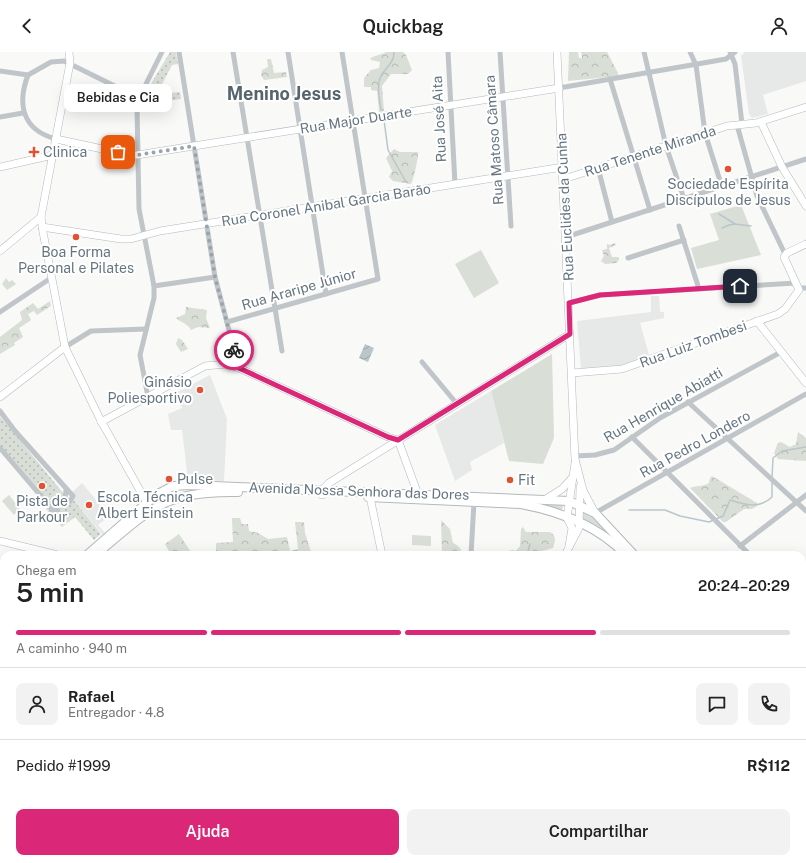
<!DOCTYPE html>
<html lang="pt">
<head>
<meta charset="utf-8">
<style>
  body { margin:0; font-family:"Public Sans",sans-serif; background:#f2f2f2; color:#222; height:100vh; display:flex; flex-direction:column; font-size:15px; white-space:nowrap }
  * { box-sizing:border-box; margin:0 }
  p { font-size:13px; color:#767676 }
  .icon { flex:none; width:22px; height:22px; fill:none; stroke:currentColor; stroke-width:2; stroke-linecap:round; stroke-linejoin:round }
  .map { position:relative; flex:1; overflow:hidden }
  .side { position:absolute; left:0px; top:499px; width:806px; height:312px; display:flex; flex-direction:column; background:#fff; border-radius:12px 12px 0 0; box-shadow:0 4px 16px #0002 }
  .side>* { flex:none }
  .pin { position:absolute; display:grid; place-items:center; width:34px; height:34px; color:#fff; margin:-17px; border-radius:8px; box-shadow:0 2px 6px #0006 }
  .courier { position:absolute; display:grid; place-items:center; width:40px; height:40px; margin:-20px; border:3px solid #db2777; border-radius:50%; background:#fff; color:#222; box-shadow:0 1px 5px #0007 }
  .bubble { position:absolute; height:28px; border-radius:8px; background:#fff; box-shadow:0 4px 16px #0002; font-size:13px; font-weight:600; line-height:28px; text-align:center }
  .headline em { font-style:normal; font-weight:600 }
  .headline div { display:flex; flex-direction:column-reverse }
  .headline { display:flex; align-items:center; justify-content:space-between; height:68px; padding:0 16px }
  h1 { font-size:26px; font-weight:600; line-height:30px }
  .bar { display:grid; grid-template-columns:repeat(4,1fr); gap:6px 4px; align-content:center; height:48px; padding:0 16px }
  .bar i { height:5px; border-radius:3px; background:#e0e0e0 }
  .bar .on { background:#db2777 }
  .bar p { grid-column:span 4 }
  .line { display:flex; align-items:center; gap:10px; padding:0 16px; border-top:1px solid #e0e0e0 }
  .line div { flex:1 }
  .round { display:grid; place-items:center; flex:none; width:42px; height:42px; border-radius:8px; background:#f2f2f2 }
  .action { display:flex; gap:8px; margin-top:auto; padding:8px 16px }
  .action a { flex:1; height:46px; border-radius:8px; background:#db2777; color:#fff; font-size:16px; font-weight:600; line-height:46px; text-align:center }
  .action a+a { background:#f2f2f2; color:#222 }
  header { display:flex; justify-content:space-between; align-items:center; height:52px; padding:0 16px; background:#fff; font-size:18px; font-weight:600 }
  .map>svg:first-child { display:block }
  .built { fill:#e7e8e8 }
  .grass { fill:#d9ded6 }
  .forest { fill:url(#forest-crowns) }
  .park { fill:url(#park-dots) }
  .water { fill:url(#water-waves) }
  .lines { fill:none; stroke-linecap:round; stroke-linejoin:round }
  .stream { stroke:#bac6ca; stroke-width:1.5 }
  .secondary-casing { stroke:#b3b9bd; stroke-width:8 }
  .primary-casing { stroke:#b4b9bd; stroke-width:10 }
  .street { stroke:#c0c5c9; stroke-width:5 }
  .secondary { stroke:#fff; stroke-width:7 }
  .primary { stroke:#fff; stroke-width:8 }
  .done { stroke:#99a4aa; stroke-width:4; stroke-dasharray:0 7.2 }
  .route { stroke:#db2777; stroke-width:5 }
  .poi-dot { fill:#e05231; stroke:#fff; stroke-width:1.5 }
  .labels { text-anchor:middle; stroke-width:4; stroke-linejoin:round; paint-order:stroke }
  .street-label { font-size:14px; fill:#657681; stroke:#fff }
  .poi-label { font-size:14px; fill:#657681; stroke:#fff; text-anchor:start }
  .district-label { font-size:18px; font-weight:bold; fill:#57646d; stroke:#fff }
</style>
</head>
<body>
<header><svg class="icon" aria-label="back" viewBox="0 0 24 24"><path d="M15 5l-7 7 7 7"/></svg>Quickbag<svg class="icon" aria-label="person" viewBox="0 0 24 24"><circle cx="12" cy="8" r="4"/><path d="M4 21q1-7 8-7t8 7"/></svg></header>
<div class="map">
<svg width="806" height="811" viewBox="0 0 806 811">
  <defs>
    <pattern id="forest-crowns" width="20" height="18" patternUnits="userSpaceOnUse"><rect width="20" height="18" fill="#d9ded6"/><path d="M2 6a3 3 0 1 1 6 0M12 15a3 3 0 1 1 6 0" fill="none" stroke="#b4b9b3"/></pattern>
    <pattern id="park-dots" width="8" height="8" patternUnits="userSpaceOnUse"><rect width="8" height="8" fill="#d9ded6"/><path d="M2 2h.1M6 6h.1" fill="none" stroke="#b4b9b3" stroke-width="1.8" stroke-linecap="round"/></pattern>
    <pattern id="water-waves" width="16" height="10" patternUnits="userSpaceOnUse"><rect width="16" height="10" fill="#bac6ca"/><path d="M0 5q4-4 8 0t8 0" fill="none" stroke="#9ba5a9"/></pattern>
  </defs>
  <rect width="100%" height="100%" fill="#f9f9f7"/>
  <!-- built -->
  <g class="built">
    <path d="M745,0h61v29l-43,14 5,19 -16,4 -3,-4 -8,-58z"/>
    <path d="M651,244h8l1,16h4v6l-24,5 9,32 -29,11 -39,3 -4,-48 74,-9z"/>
    <path d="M210,323l17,44 -3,62 -36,-1 -6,-50h-11l-3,-16 14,-6 -7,-15z"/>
    <path d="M491,339l13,52 -34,19 2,8 -17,11 -20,-56z"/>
    <path d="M82,431l27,33 -11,9 7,8 -2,2 -34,-40z"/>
  </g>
  <!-- grass -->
  <g class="grass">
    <path d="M741,153l20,50 -64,14 -6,-21 28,-8 -9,-26z"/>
    <path d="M481,198l18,33 -25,15 -19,-34z"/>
    <path d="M6,226l3,4 3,-2 4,4 -9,6 -5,-6z"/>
    <path d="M552,302l2,84 -11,26 -34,-3 -18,-70z"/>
    <path d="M9,443l11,14 -6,6 -12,-14z"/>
    <path d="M498,447l66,4 -2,7h-2z"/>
    <path d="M582,456l11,7 38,40 -48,-36z"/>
    <path d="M412,483l19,1v10l-19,-1z"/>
  </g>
  <!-- forest -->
  <g class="forest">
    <path d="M387,0h16l3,3 6,15 -4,4h-17l-9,12 2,25 -5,1 -2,-21 -6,-1v-3h-7v-9l7,-8 8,-2 1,-6 -9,-2 -1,-2z"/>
    <path d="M569,0h9l1,6h3l-1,-6h26l11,21v3l-50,5z"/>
    <path d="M267,7h4l3,14 12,-1 1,5 -23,3 -3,-5 1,-5 6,-3z"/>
    <path d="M394,97l6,3h18c1,4 -5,30 -7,32l-18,-3 -4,-4 3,-6 -6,-13z"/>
    <path d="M614,191l2,2 -7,3 3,9h7v3l-3,3 -11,1 -4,-3 3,-5 -2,-6 5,-1v-5l3,1z"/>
    <path d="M50,249l1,5 -14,9 -3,-4 -6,3 3,6 -12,8 4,9 -9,6 1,2 -15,9v-17l22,-17 -2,-8 13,-9 5,6z"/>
    <path d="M186,255l21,3 -1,8 4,10 -12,-1 -7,3c-3,-7 -10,-7 -15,-12l9,-4z"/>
    <path d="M178,286l4,2 6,9 -7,3 -5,-8z"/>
    <path d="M798,380l8,6v23l-28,-2 -4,-6 4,-10 3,-1 9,5 6,-3z"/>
    <path d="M712,424l45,27v3l-5,3h-8l-18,13h-3l-33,-34c7,-3 13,-1 19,-5l1,-5z"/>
    <path d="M232,466h8l2,6h6l1,7 9,2 10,6 19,-2 3,14 8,-2 -3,-27h9l1,11 7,22h-96v-12l17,-1z"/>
    <path d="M441,468l9,9 3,14c5,2 9,6 9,12h-20z"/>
    <path d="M523,475l3,5h24l4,3 1,6 -2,7 -11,3 -6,4h-30l4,-5 6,1 4,-5 1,-17z"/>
    <path d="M179,482l14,21h-22l-6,-11z"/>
    <path d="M0,704l4,4v28h-3z"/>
    <path d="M803,764h3v47h-150l3,-4h143v-25l4,-8z"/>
    <path d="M427,807h47l-3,4h-43z"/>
    <path d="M479,807h25l-6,4h-14z"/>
    <path d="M511,807h21c-7,4 -14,4 -21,0z"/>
    <path d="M555,807h23l-5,4h-14z"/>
    <path d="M624,807h20l5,4h-25z"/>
  </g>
  <!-- park -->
  <g class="park">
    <path d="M170,0h6l2,12 -6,1 -15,29 23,-2 1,7 -40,6 11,-23z"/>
    <path d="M0,364l64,78 4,5 3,-2 30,37 -7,6 -19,-23 -13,10 -16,-18 4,-5 -50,-59z"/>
  </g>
  <!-- water -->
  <path class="water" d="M365,292l9,4 -6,14 -9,-4z"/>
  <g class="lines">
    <!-- stream -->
    <g class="stream">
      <path d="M381,58c-1,-10 -5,-24 0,-34 5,-10 13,-12 13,-24"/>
      <path d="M384,68l4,30 18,32"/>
      <path d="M719,162l16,10 16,2"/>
      <path d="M722,176l7,-3 6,-1"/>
      <path d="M772,426l1,-20 9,-7 24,-4"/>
      <path d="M629,458h36l15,6 29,6 14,-6 7,-16c15,5 30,9 42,-3v-15"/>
      <path d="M527,503l3,-11"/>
      <path d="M241,807l7,4"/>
      <path d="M627,807l6,4"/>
      <path d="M444,811l5,-4"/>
    </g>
    <!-- secondary casing -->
    <g class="secondary-casing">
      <g id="secondary">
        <path d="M69,0l1,11 -29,154 2,15 22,115 35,72 47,84"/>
        <path d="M557,0l18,407 8,31 12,23"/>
        <path d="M761,70l21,45 24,39"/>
        <path d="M56,87l74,16h7l422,-67"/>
        <path d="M0,115l53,-12"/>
        <path d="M564,127l163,-53 29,-3 50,-16"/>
        <path d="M42,175l79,12h10l29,-8 403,-64"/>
        <path d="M0,199l41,-34"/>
        <path d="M757,269l49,62"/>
        <path d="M572,321l50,-4 156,-55 7,-5 14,-19 -15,-33 3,-4 19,-9"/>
        <path d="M0,345l65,-50"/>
        <path d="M101,370l104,-56 21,-2 13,4 149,69 10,3"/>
        <path d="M398,388l18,49v10"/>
        <path d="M322,443v-5l7,-7 241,-149"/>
        <path d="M370,445l12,58"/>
        <path d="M546,447l16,-10 10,-11"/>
        <path d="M0,489l58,14"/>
        <path d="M569,494l3,-18 -5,-10 8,-55"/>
        <path d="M565,503l14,-27 1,-41"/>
        <path d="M0,536h4"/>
        <path d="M0,650l4,5"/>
        <path d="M0,658l4,5"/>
        <path d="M130,807l4,4"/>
        <path d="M287,807l2,4"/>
        <path d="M612,807v4"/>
        <path d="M376,811l7,-4"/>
      </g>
    </g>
    <!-- primary casing -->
    <g class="primary-casing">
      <g id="primary">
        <path d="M368,445l153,7c37,7 77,22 104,50"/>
        <path d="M87,503l69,-60 17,-9 16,-1 380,16 26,12 39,42"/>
        <path d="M95,503c55,-45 68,-65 143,-63"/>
        <path d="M0,596l4,-4"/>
        <path d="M802,645l4,1"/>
        <path d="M802,654l4,2"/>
      </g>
    </g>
    <!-- street -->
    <g class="street">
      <path d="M179,0l36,225 24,91"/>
      <path d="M233,0l49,299"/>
      <path d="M288,0l38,242"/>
      <path d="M448,0l7,132"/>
      <path d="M500,0l11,174"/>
      <path d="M644,0l22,94 18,53"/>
      <path d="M690,0l6,13 9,68 17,54"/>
      <path d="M730,0l5,12 7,60"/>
      <path d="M0,19l28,4 23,-13 13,-1 75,37"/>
      <path d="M28,23c-11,29 -6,55 28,64"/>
      <path d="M610,27l40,131"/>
      <path d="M559,36l167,-29 9,-7"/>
      <path d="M0,65l23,-4"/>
      <path d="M737,73l20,71 28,58"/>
      <path d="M598,116l14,54"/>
      <path d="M679,174l20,63"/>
      <path d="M566,185l240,-78"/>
      <path d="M628,206l56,-18"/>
      <path d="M154,234l61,-9"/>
      <path d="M799,236h7"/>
      <path d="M569,251l31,-8 196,-12"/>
      <path d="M0,260l51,-34"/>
      <path d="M227,270l151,-43 -36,-227"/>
      <path d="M65,295l26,-16 55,-2"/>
      <path d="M422,310l35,42"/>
      <path d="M148,345l-8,-42 14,-57v-12l-15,-77 -2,-103 2,-8 23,-46"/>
      <path d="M688,350l118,109"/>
      <path d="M0,359l15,20 58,65 -3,5 -5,-2 1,-9"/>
      <path d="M632,385l118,118"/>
      <path d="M0,396l51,60 2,5h5l-1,-5h-6"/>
      <path d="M575,404l20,-1 19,-5 46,-32 121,-66"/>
      <path d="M595,461l211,-119"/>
      <path d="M740,494l66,-51"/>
      <path d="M471,503l3,-53"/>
      <path d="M802,535l4,-3"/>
      <path d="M802,551l4,4"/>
      <path d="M0,794l4,-5"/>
      <path d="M180,807l4,4"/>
      <path d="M399,807l3,4"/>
      <path d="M550,808l3,3"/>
      <path d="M48,811l3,-4"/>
      <path d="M112,811l3,-4"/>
    </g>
    <!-- secondary -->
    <use href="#secondary" class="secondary"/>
    <!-- primary -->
    <use href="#primary" class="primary"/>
  </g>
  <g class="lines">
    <!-- done -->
    <path class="done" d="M118,100l19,3 57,-9 21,131 19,73"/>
    <!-- route -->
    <path class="route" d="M234,298l5,18 149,69 10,3 172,-106 -1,-31 31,-8 140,-9"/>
  </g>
  <!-- markers -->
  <g class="poi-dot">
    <path d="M32 94h4v4h4v4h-4v4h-4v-4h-4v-4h4z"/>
    <circle cx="728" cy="117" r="4"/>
    <circle cx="76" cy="185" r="4"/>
    <circle cx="200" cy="338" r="4"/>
    <circle cx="169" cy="427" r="4"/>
    <circle cx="510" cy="428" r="4"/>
    <circle cx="42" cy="434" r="4"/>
    <circle cx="89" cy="453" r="4"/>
  </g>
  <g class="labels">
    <!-- street labels -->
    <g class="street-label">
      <text transform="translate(439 67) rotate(-93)" y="5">Rua José Aita</text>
      <text transform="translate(356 68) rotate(-9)" y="5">Rua Major Duarte</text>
      <text transform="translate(494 88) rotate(-94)" y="5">Rua Matoso Câmara</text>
      <text transform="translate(650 99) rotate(-18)" y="5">Rua Tenente Miranda</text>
      <text transform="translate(326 153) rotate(-9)" y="5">Rua Coronel Anibal Garcia Barão</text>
      <text transform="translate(565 155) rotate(-93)" y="5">Rua Euclides da Cunha</text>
      <text transform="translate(299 237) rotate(-16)" y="5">Rua Araripe Júnior</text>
      <text transform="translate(693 292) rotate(-20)" y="5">Rua Luiz Tombesi</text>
      <text transform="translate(663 353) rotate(-30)" y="5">Rua Henrique Abiatti</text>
      <text transform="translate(695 392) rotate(-29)" y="5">Rua Pedro Londero</text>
      <text transform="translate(359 439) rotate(2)" y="5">Avenida Nossa Senhora das Dores</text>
    </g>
    <!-- poi labels -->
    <g class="poi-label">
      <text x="43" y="105">Clinica</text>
      <text x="728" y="137" text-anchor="middle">Sociedade Espírita<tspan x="728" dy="16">Discípulos de Jesus</tspan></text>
      <text x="76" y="205" text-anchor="middle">Boa Forma<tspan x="76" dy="16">Personal e Pilates</tspan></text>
      <text x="192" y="335" text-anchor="end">Ginásio<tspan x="192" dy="16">Poliesportivo</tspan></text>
      <text x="177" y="432">Pulse</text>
      <text x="518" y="433">Fit</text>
      <text x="97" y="450">Escola Técnica<tspan x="97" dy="16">Albert Einstein</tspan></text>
      <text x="42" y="454" text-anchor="middle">Pista de<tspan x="42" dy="16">Parkour</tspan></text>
    </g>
    <!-- district labels -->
    <g class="district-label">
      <text x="284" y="48">Menino Jesus</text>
    </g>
  </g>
</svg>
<div class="pin" style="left:118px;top:100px;background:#ea580c"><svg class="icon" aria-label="bag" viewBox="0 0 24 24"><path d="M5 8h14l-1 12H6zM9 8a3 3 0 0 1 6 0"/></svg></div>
<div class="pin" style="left:740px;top:234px;background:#1f2937"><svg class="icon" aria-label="home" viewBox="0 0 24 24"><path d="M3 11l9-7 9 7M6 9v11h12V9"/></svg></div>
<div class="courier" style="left:234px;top:298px"><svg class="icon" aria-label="bike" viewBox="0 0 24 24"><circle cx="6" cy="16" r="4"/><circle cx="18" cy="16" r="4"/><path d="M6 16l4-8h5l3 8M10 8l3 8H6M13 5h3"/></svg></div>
<div class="bubble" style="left:64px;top:32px;width:108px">Bebidas e Cia</div>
<section class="side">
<div class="headline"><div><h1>5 min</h1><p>Chega em</p></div><em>20:24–20:29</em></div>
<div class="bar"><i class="on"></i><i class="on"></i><i class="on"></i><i></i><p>A caminho · 940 m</p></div>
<div class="line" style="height:72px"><a class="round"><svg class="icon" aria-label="person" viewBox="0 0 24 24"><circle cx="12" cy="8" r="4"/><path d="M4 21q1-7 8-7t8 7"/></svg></a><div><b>Rafael</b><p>Entregador · 4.8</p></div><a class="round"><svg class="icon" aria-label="chat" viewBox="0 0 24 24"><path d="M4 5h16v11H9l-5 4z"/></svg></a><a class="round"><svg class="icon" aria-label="phone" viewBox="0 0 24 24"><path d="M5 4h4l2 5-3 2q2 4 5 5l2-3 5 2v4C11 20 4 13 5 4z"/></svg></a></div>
<div class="line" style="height:52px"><div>Pedido #1999</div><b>R$112</b></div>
<div class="action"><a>Ajuda</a><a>Compartilhar</a></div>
</section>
</div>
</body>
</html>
